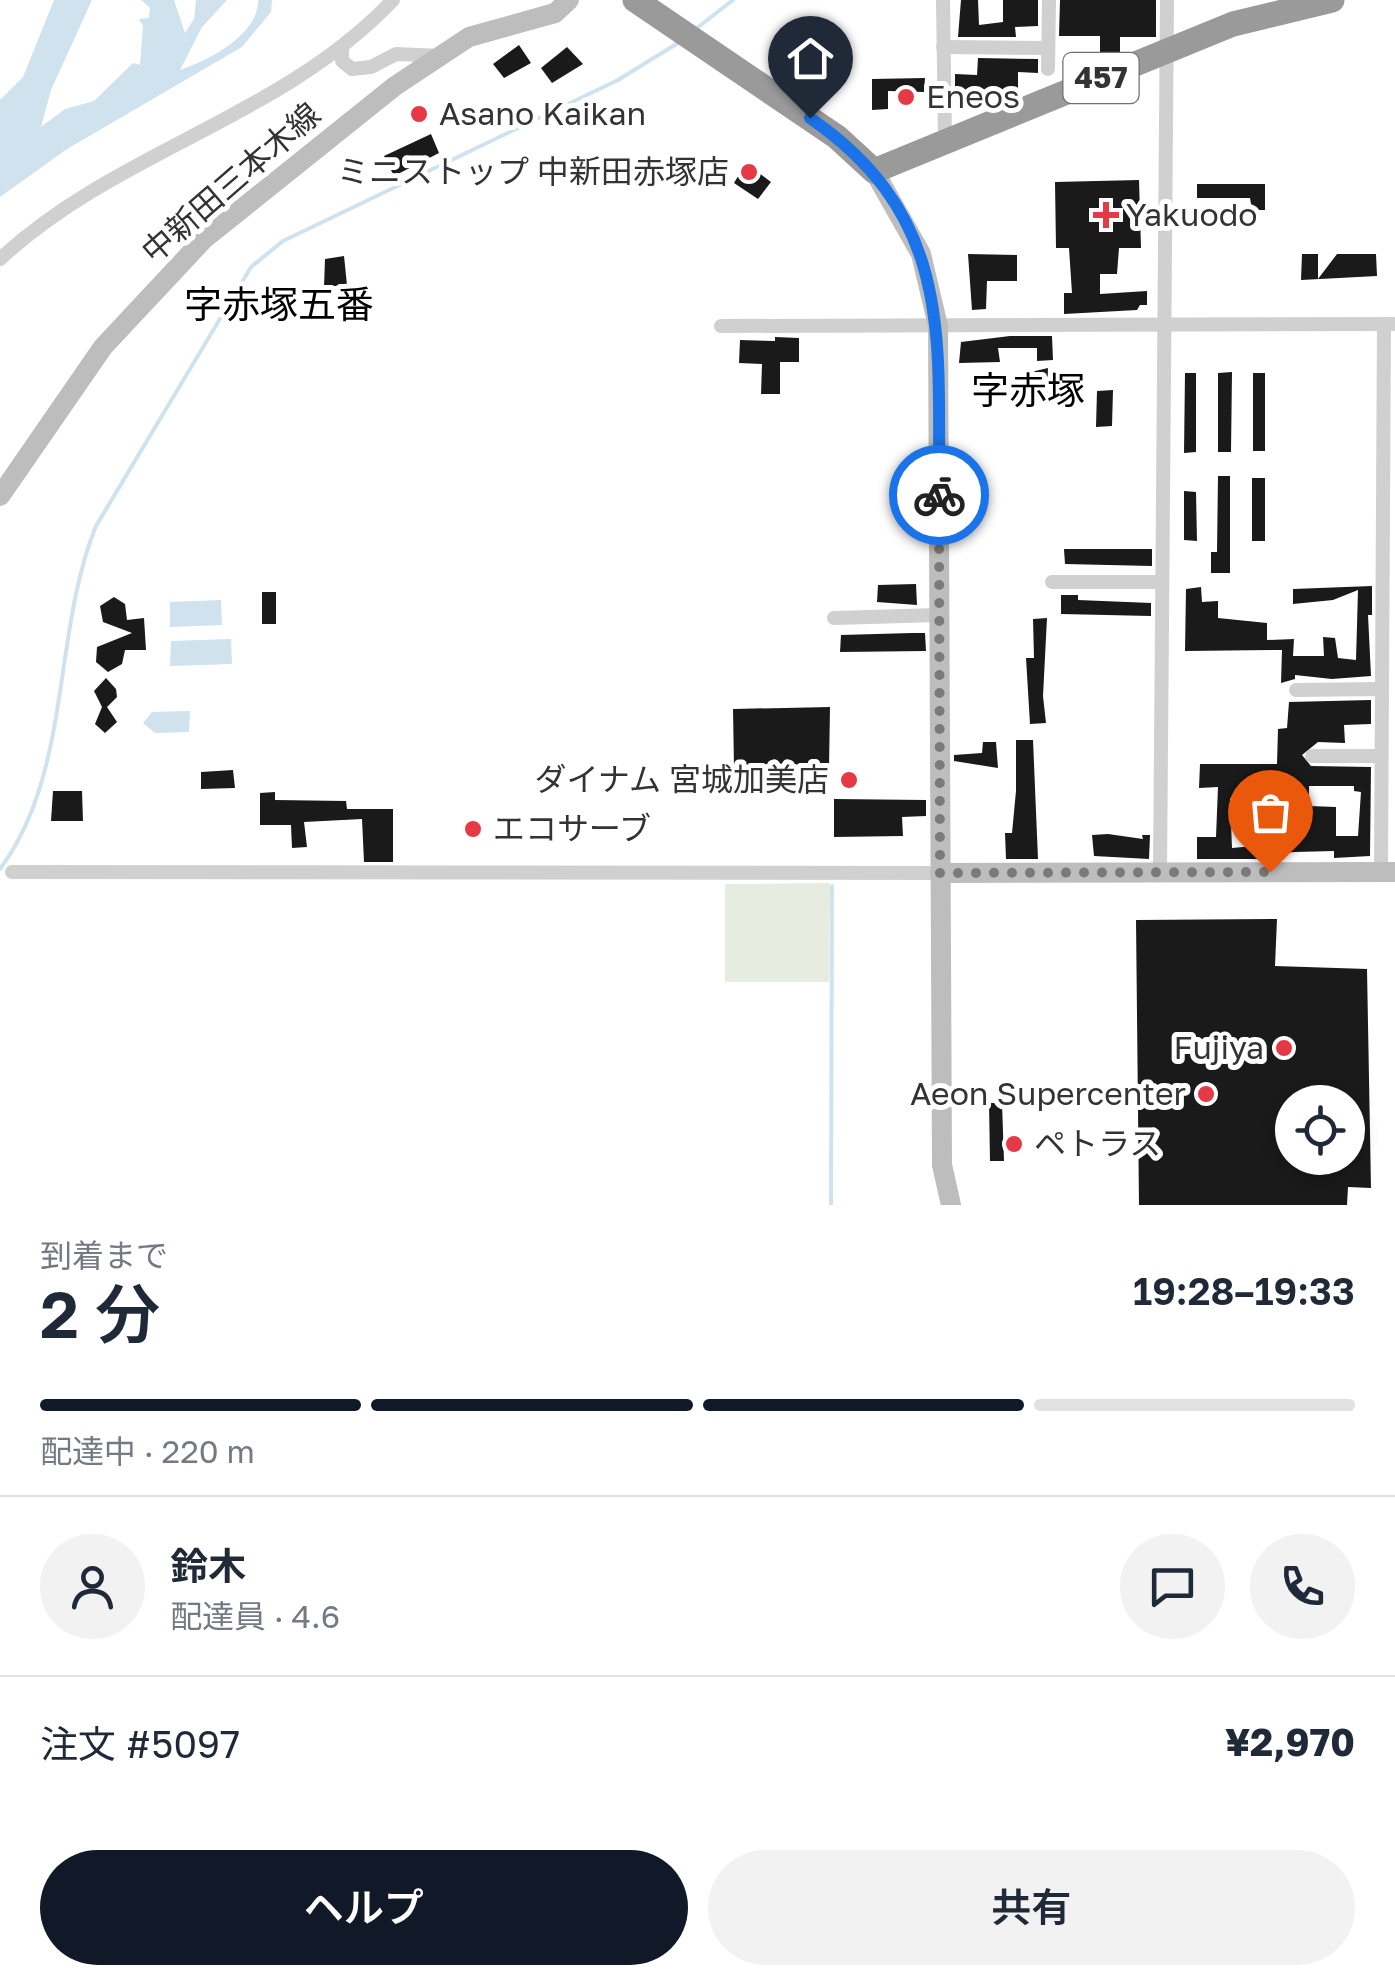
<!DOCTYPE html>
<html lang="ja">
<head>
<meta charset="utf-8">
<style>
  body { margin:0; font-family:"Golos Text","Noto Sans JP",sans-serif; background:#f2f2f3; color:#1f2937; height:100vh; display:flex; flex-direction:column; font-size:38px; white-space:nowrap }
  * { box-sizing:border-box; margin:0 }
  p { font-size:32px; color:#747a83 }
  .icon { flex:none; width:55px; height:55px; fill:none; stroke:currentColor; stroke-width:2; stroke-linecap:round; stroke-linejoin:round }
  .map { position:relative; height:1205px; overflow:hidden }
  .side { display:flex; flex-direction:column; background:#fff; flex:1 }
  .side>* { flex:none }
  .buttons { position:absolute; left:1275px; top:1085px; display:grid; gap:20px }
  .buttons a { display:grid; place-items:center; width:90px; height:90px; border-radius:50%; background:#fff; box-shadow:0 5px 15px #0003; font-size:50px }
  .pin { position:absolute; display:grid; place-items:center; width:85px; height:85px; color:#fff; margin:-102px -42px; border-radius:50% 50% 50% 0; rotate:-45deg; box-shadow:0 0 10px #0007 }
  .pin .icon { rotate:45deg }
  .courier { position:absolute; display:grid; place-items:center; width:100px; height:100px; margin:-50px; border:8px solid #1a73e8; border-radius:50%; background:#fff; color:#222; box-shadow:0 2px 12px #0007 }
  .overview em { font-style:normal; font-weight:600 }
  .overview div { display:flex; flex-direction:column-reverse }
  .overview { display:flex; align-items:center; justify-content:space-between; height:170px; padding:0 40px }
  h1 { font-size:65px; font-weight:600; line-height:75px }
  .bar { display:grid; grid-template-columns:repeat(4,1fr); gap:15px 10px; align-content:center; height:120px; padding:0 40px }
  .bar i { height:12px; border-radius:8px; background:#e0e1e3 }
  .bar .selected { background:#111827 }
  .bar p { grid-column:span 4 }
  .line { display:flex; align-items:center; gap:25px; padding:0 40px; border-top:2px solid #e0e1e3 }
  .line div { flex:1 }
  .round { display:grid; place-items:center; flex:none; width:105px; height:105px; border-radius:52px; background:#f2f2f3 }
  .primary-button { display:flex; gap:20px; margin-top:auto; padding:20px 40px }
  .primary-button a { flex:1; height:115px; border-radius:60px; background:#111827; color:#fff; font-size:40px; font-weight:600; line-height:115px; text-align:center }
  .primary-button a+a { background:#f2f2f3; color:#1f2937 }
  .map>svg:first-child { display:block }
  .green { fill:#e6ecdf }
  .water { fill:#cfe2ee }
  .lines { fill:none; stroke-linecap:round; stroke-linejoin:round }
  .stream { stroke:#cfe2ee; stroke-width:4 }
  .building { fill:#1a1a1a; fill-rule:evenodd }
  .street { stroke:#d0d0d0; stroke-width:14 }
  .secondary { stroke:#bdbdbd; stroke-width:20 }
  .highway { stroke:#9a9a9a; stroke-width:25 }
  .done { stroke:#7a7a7a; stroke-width:10; stroke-dasharray:0 18 }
  .route { stroke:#1a73e8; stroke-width:12 }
  .poi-dot { fill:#e63946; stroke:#fff; stroke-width:4 }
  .labels { text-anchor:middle; stroke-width:10; stroke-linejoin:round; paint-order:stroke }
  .shield { fill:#fff; stroke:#707070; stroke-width:2.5 }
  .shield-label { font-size:30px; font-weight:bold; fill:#333 }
  .poi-label { font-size:32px; fill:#333; stroke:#fff; text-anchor:start }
  .street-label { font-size:32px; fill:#333; stroke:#fff }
  .quarter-label { font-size:38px; fill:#000; stroke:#fff }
</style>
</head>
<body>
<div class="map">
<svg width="1395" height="1205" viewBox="0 0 1395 1205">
  <rect width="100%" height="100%" fill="#fff"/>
  <!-- green -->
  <path class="green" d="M830,883l-1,99h-104v-98z"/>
  <!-- water -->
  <g class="water">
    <path d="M54,0h38l-41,90 -10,37 24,-18 29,-8 39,-38 7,2 3,-39 -4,-7 10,-1 1,-10 -9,-8h33l11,33 9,-14 2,-19h31l-25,27 -22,43c28,-10 79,-35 78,-70h14l-1,12 -29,35 -175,102 -67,48v-97l23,-23z"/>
    <path d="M221,600l1,25 -52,2v-25z"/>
    <path d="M231,639l1,25 -62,2 1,-25z"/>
    <path d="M190,711l-1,21 -34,1 -12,-10 9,-11z"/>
  </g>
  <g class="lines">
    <!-- stream -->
    <g class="stream">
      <path d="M697,28l36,-28"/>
      <path d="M0,869c72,-97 52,-235 96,-343l155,-259 32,-26 335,-161 60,-37"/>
      <path d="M831,1205l1,-319"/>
    </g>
  </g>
  <!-- building -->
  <g class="building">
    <path d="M961,0h17l1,25 24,-3v-22h35v26l-23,1 1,10h-58z"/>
    <path d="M1060,0h96v37h-36v16l-20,-1v-16h-41z"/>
    <path d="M519,45l12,18 -27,15 -11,-14z"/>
    <path d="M567,47l16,17 -31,19 -11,-15z"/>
    <path d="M978,58l60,1v14l-20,-1v20l-63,8v-26l22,1z"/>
    <path d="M925,78l-1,14 -36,-1v18l-16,1v-31z"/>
    <path d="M431,134l8,19 -45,23 -10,-20z"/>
    <path d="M746,163l25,19 -13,17 -24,-16z"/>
    <path d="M1139,180l2,68h-22l-2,26h-17v20l47,-3v14h-7l-3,5 -73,4v-21h8l-3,-45h-13l-1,-66z"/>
    <path d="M1197,184h68v26h-13l-2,-12h-53z"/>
    <path d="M968,254l49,1v26h-30l-1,28 -14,1z"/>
    <path d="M1302,254h16v25l19,-25h39l1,22 -76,4z"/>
    <path d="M344,256l3,29 -23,2 1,-28z"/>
    <path d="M1010,336h42l1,24 -16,1v-13h-39l2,14 -41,1 2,-21z"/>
    <path d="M775,337l24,1v24h-19v32h-19l1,-30 -23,-1 1,-23 35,1z"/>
    <path d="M1048,368l-1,31h-17l1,-27z"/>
    <path d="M1232,372l-1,80h-13v-79z"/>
    <path d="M1185,373h11v79l-12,1z"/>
    <rect x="1253" y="373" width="12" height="78"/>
    <path d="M1113,390l-1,36 -16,1 1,-36z"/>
    <path d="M1218,476h12v97h-19v-21h6z"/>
    <rect x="1252" y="478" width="13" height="63"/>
    <path d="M1184,491l12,1 1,49 -13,-1z"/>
    <path d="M1064,549h88v17l-87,-2z"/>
    <path d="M916,584l1,21 -40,-3 1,-17z"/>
    <path d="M1372,586v29h-4l3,61 -39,3 -37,-4v4l-14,4 1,-33 -97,1 1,-62 15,-2 1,15 16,-1v17l49,5v17l27,-1 -1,17h31l-1,-19 12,1 3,20 18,2 2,-70 -25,10 -40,4v-15z"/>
    <rect x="262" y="592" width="14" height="32"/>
    <path d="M1061,595h17v5l73,3v13l-90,-2z"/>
    <path d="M114,597l11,7 2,16 17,-2 2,32h-21l-3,14 -14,8 -12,-10 1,-15 35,-14 -29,-11 -3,-16z"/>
    <path d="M1047,618l-4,78 3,27 -16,1 -4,-66h8l-1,-39z"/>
    <path d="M912,633h13l1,18 -86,1 1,-17z"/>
    <path d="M106,678l10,11 1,8 -10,10 10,15 -12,11 -10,-9 7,-17 -8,-16z"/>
    <path d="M1371,700v24l-27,1 1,18 -27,-1 -16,13 9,11 60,1 -1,89 -36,2v-7l-39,1 -25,2v5h-73v-22h19l2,-50 -19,1 1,-24h77l1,-35 9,-1 2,-26zM1309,786h45v5l7,1 -3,44h-22v-29l-27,-1zM1265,789h24l-2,45 -33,3v9l-22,2 -2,-50h36z"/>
    <path d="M830,707l-1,61 -95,-1 -1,-58z"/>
    <path d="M1016,740h17l5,119h-32l-1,-26h7l4,-42z"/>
    <path d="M983,742h13l2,26 -44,-7v-6l28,-2z"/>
    <path d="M233,770l2,18 -34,1v-17z"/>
    <path d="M53,791h29l1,30h-32z"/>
    <path d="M275,792v8l71,1 1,8h46v53h-29l-2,-43 -58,3 3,25 -15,1 -1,-23h-31v-32z"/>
    <path d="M834,799l92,1v16l-24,1 1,19 -69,1z"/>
    <path d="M1108,834l35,5 -1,-4h8l-1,24 -55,-3 -2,-21z"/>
    <path d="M1277,919l-2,47 92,3 4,219 -23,-1 -1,18h-208l-3,-285zM1292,1102h56v56h-56z"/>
    <path d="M989,1103h13l2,58h-14z"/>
  </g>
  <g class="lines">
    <!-- street -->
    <g class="street">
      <path d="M943,0l2,141"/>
      <path d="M943,47l105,1"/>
      <path d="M342,48v13l10,8 19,-2 25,-13 45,2"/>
      <path d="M1048,69l1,-69"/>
      <path d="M0,259c119,-110 280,-140 393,-259"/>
      <path d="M721,326l674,-2"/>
      <path d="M1052,582h109"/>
      <path d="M834,618l105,-3"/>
      <path d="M1296,690l86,-1"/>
      <path d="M1312,756h69"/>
      <path d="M12,872l928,1"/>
      <path d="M1160,872l7,-872"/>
      <path d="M1381,872l3,-548"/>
    </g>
    <!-- secondary -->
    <g class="secondary">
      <path d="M874,171l47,83 17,72 4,839 9,40"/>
      <path d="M0,496l103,-149 101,-108 191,-153 74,-49 86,-24 14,-13"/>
      <path d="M940,873l455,-1"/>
    </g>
    <!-- highway -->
    <path class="highway" d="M635,0l202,137 37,34 359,-147 99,-24"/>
  </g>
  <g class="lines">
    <!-- done -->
    <path class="done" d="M939,495l1,378 330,-1"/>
    <!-- route -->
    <path class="route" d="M810,118c145,100 128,222 129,377"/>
  </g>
  <!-- markers -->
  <g class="poi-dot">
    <circle cx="906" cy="97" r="10"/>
    <circle cx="419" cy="114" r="10"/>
    <circle cx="749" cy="172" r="10"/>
    <path d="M1101 200h10v10h10v10h-10v10h-10v-10h-10v-10h10z"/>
    <circle cx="849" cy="780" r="10"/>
    <circle cx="473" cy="829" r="10"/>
    <circle cx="1284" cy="1048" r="10"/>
    <circle cx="1206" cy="1094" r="10"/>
    <circle cx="1014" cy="1144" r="10"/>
  </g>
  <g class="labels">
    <!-- shield labels -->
    <rect class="shield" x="1063.5" y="53" width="75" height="50" rx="8"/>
    <g class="shield-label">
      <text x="1101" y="88">457</text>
    </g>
    <!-- poi labels -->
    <g class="poi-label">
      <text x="926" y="108">Eneos</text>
      <text x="439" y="125">Asano Kaikan</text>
      <text x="729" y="183" text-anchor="end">ミニストップ 中新田赤塚店</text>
      <text x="1126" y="226">Yakuodo</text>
      <text x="829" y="791" text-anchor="end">ダイナム 宮城加美店</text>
      <text x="493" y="840">エコサーブ</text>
      <text x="1264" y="1059" text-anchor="end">Fujiya</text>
      <text x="1186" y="1105" text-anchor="end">Aeon Supercenter</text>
      <text x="1034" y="1155">ペトラス</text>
    </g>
    <!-- street labels -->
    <g class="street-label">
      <text transform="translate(231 183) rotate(-41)" y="11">中新田三本木線</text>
    </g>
    <!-- quarter labels -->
    <g class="quarter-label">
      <text x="279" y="318">字赤塚五番</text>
      <text x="1028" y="404">字赤塚</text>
    </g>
  </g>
</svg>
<div class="buttons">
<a><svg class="icon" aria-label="locate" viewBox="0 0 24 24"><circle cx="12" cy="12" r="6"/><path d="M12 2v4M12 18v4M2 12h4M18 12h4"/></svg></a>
</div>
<div class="pin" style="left:1270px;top:872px;background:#ea580c"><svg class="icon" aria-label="bag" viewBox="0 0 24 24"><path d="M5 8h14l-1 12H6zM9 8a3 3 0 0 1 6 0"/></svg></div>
<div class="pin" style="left:810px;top:118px;background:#1f2937"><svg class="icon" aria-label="home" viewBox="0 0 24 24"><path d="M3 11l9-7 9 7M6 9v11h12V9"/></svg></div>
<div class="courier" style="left:939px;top:495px"><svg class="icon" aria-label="bike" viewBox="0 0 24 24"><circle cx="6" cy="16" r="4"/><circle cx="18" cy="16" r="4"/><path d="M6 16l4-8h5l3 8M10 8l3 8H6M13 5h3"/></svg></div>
</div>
<section class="side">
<div class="overview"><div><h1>2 分</h1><p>到着まで</p></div><em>19:28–19:33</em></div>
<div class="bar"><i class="selected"></i><i class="selected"></i><i class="selected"></i><i></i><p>配達中 · 220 m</p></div>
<div class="line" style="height:180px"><a class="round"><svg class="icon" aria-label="person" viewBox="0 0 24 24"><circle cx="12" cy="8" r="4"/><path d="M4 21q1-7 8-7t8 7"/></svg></a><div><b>鈴木</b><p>配達員 · 4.6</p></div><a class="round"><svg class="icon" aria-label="chat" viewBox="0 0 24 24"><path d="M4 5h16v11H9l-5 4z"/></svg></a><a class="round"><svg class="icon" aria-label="phone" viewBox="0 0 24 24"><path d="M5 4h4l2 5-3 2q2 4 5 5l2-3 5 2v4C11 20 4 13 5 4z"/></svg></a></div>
<div class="line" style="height:130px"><div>注文 #5097</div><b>¥2,970</b></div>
<div class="primary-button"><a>ヘルプ</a><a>共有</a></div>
</section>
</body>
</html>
